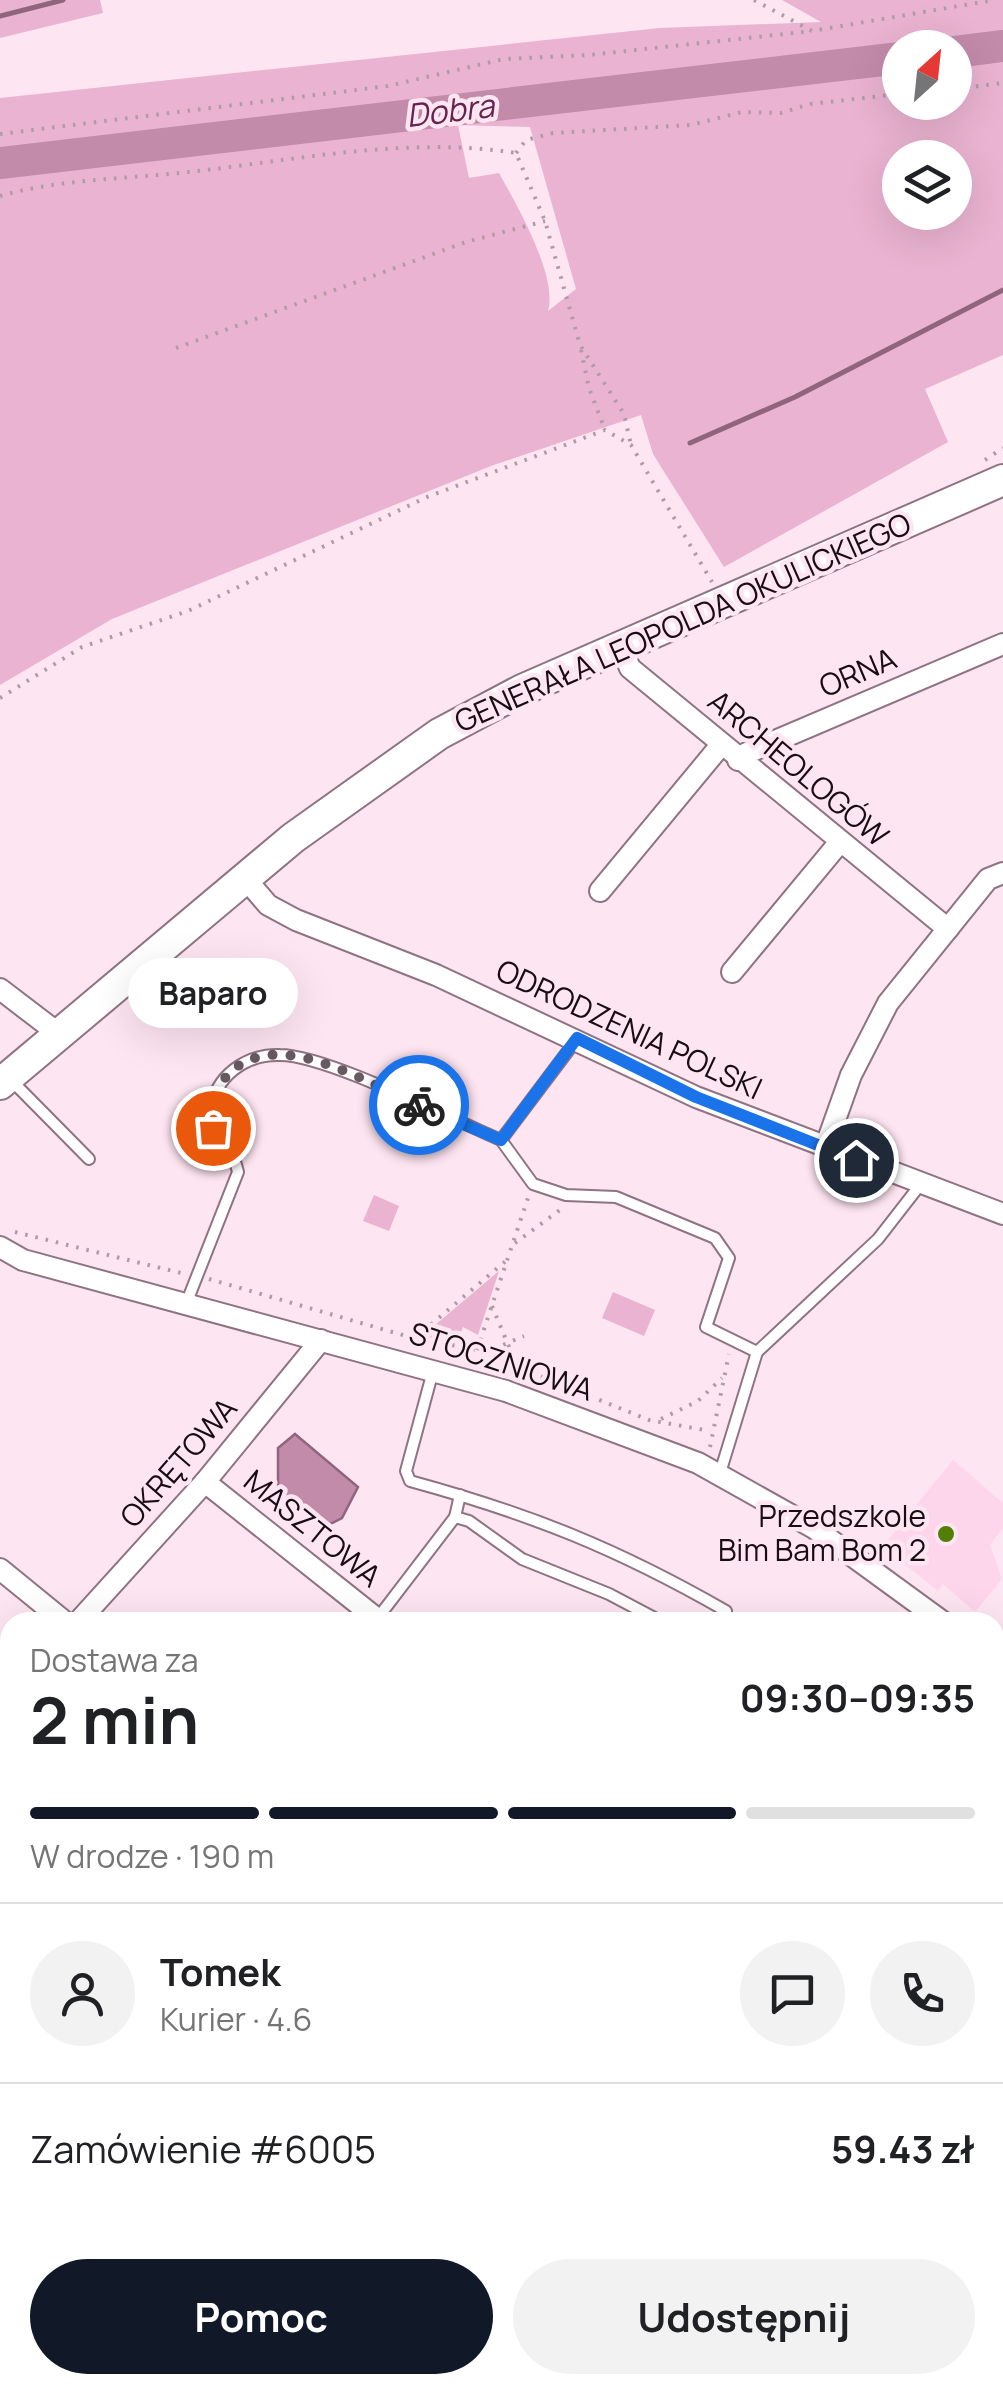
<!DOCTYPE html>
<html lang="pl">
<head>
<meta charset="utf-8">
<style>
  body { margin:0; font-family:Manrope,sans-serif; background:#f2f2f2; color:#202124; height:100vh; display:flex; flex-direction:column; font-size:38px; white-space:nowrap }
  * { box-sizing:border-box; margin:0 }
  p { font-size:32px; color:#757577 }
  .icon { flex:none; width:55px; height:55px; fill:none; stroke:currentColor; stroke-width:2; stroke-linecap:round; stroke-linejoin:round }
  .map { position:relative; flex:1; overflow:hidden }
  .drawer { position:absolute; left:0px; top:1612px; width:1005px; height:782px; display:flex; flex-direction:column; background:#fff; border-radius:30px 30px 0 0; box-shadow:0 10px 40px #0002 }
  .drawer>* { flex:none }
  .needle { width:65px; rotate:27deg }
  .controls { position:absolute; left:882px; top:30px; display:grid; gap:20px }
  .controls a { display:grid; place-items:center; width:90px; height:90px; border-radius:50%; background:#fff; box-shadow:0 10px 40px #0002; font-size:50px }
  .pin { position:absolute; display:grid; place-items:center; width:85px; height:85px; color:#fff; margin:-42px; border:5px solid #fff; border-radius:50%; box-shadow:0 2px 10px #0007 }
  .courier { position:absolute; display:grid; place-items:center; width:100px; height:100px; margin:-50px; border:8px solid #1a73e8; border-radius:50%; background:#fff; color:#222; box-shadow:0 2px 12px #0007 }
  .bubble { position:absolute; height:70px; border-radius:35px; background:#fff; box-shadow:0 10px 40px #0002; font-size:32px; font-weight:700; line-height:70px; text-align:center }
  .summary em { font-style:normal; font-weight:700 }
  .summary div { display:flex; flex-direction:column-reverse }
  .summary { display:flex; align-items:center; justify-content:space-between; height:170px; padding:0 30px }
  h1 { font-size:65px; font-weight:700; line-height:75px }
  .bar { display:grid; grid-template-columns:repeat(4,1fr); gap:15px 10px; align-content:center; height:120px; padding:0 30px }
  .bar i { height:12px; border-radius:8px; background:#e0e0e0 }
  .bar .active { background:#111827 }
  .bar p { grid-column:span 4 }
  .line { display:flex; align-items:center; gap:25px; padding:0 30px; border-top:2px solid #e0e0e0 }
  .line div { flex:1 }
  .round { display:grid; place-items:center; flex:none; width:105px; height:105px; border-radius:52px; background:#f2f2f2 }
  .button { display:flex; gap:20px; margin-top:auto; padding:20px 30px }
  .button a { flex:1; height:115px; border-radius:60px; background:#111827; color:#fff; font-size:40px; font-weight:700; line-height:115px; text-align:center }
  .button a+a { background:#f2f2f2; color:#202124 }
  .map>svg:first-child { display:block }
  .built { fill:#fdd6eb }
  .green { fill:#eab3d1; fill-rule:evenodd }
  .water { fill:#c38baa; stroke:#8f657d; stroke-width:2.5 }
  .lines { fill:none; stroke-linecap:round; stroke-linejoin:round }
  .stream { stroke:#8f657d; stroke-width:5 }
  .river { stroke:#c38baa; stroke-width:32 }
  .lane-casing { stroke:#8f7382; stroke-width:14 }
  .street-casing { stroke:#8f7382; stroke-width:24 }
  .secondary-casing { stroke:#8f7382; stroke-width:34 }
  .path { stroke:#af9ba5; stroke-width:4; stroke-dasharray:2.5 8; stroke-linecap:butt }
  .lane { stroke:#fff; stroke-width:10 }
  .street { stroke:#fff; stroke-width:20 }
  .secondary { stroke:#fff; stroke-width:30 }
  .done { stroke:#685961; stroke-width:10; stroke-dasharray:0 18 }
  .route { stroke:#1a73e8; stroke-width:12 }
  .poi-dot { fill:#507e07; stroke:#fee5f2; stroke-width:4 }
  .labels { text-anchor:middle; stroke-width:9; stroke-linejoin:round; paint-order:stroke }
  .street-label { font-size:30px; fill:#170d13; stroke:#fee5f2 }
  .poi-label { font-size:30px; fill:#170d13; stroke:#fee5f2; text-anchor:end }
  .water-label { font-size:32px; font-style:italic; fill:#66234d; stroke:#fee5f2 }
</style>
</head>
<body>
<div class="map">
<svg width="1003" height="2394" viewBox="0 0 1003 2394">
  <rect width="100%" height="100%" fill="#fee5f2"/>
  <!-- built -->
  <g class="built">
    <path d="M953,1460l50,43v25l-13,17 12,34 -27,33 -32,-28 -5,7 -38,-31 4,-6 -16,-14z"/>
    <path d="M10,1738v172l-10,-13v-151z"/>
  </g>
  <!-- green -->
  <g class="green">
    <path d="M0,0h100l3,13 -103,25z"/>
    <path d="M782,0h221v355l-78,34 23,53 -224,125 -71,-113 -12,-39 -150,51 -379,153 -112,66v-587l660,-70 161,-6zM900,48h55v54h-55zM458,125l72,2 46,162 -28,22c10,-35 -31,-105 -49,-138l-30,5zM900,158h55v54h-55z"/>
    <path d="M374,1195l25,11 -10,25 -26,-10z"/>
    <path d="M499,1271l-21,64 -15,-8 -6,15 -35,-6z"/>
    <path d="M613,1292l42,18 -11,26 -42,-18z"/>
  </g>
  <!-- water -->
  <path class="water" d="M295,1434l63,53 -16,31 -12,6 -37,-16 -15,-14v-46z"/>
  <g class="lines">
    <!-- stream -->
    <g class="stream">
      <path d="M0,16l63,-16"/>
      <path d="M690,443l105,-46 208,-107"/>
    </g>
    <!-- river -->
    <g class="river">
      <path d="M955,52l48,-6"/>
      <path d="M0,163l900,-105"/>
    </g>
    <!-- lane casing -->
    <g class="lane-casing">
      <g id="lane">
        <path d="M12,1081l77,78"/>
        <path d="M501,1140l32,44 33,11 50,2 99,41 14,20 -23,69 51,25"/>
        <path d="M186,1304l52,-132c-4,-23 -28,-36 -27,-60 3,-36 35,-58 69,-57 47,0 171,64 221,85l76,-101"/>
        <path d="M433,1371l-27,100 4,10c121,33 208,68 316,130l-7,11"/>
        <path d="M720,1473l37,-121 121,-113 42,-54"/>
        <path d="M460,1495l-5,22 14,4 53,38 87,35 53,28"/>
        <path d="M377,1619l78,-102"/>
        <path d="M635,2385l10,9"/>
        <path d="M488,2394l8,-9"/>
        <path d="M596,2394l7,-9"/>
      </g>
    </g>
    <!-- street casing -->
    <g class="street-casing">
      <g id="street">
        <path d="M621,647l9,21 318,261"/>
        <path d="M738,760l9,-7 256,-109"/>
        <path d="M244,877l24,28 28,15 140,55 260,122 307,117"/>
        <path d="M600,891l121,-146"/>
        <path d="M732,972l107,-129"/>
        <path d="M0,989l59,45"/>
        <path d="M825,1148l26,-73 37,-72 100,-124 15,-6"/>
        <path d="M0,1247l23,13 483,131 192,72 116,65 129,94"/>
        <path d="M205,1482l176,140"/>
        <path d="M0,1569l65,53"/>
        <path d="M78,1622l127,-140 116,-142"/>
        <path d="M995,1680l8,-7"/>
        <path d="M0,1730l10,-8"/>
        <path d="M995,1954l8,-9"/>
        <path d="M0,1970l10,-8"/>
        <path d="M995,2143l8,7"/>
        <path d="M995,2228l8,-11"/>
        <path d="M962,2385l10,9"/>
        <path d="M153,2394l11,-9"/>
      </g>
    </g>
    <!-- secondary casing -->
    <g class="secondary-casing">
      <path id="secondary" d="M0,1084l293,-246 146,-104 83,-44 481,-210"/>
    </g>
    <!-- path -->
    <g class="path">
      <path d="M754,0l58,31 182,-31"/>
      <path d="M955,89l48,-6"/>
      <path d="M0,134l388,-48 116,-27 85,-4 223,-24"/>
      <path d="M516,153l10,-13 27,-7 138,-8 51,-13 39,1 29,-9 90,-10"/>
      <path d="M0,196c60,-17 125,-17 189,-24 107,-12 220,-36 327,-19l29,68 35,124 44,69 7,31"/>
      <path d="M176,348l290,-106 79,-21"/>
      <path d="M581,350l8,38 16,42"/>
      <path d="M985,460l18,-12"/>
      <path d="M0,698l82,-51 106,-36 239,-114 178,-67 26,15 81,137"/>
      <path d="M15,1232l170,42"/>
      <path d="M515,1243l49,-36"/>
      <path d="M209,1279l197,57 67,13 176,71 61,11"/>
      <path d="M492,1306l25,60"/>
      <path d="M415,1338l92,-78"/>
      <path d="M477,1350l51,-152"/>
      <path d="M484,1353l40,-17"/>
      <path d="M661,1419l37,-18 24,-23"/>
      <path d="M710,1447l19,-93"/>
      <path d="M0,2170l10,-8"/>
    </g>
    <!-- lane -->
    <use href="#lane" class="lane"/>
    <!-- street -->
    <use href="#street" class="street"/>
    <!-- secondary -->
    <use href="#secondary" class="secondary"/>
  </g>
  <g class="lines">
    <!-- done -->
    <path class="done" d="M213,1128c-4,-18 -1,-36 12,-50 48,-57 142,6 194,27"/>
    <!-- route -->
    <path class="route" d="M419,1105l82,35 76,-102 119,59 160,63"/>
  </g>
  <!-- markers -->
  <circle class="poi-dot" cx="946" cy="1534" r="10"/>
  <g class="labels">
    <!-- street labels -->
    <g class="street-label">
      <text transform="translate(683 623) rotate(-24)" y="10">GENERAŁA LEOPOLDA OKULICKIEGO</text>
      <text transform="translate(858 673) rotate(-23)" y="10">ORNA</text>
      <text transform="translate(798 769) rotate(40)" y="10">ARCHEOLOGÓW</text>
      <text transform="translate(629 1030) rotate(25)" y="10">ODRODZENIA POLSKI</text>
      <text transform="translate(501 1362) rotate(18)" y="10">STOCZNIOWA</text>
      <text transform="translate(179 1463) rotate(-49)" y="10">OKRĘTOWA</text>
      <text transform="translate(312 1529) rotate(39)" y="10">MASZTOWA</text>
    </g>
    <!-- poi labels -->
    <g class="poi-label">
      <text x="926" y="1527">Przedszkole<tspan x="926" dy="34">Bim Bam Bom 2</tspan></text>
    </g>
    <!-- water labels -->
    <g class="water-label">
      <text transform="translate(450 111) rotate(-7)" y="11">Dobra</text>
    </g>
  </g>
</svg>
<div class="controls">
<a><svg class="needle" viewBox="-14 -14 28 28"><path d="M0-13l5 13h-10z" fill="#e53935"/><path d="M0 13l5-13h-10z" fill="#757577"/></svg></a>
<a><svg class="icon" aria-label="layers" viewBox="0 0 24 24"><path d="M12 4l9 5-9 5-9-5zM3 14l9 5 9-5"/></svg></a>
</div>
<div class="pin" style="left:213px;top:1128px;background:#ea580c"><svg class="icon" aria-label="bag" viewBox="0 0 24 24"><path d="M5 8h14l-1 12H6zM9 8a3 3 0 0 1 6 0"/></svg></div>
<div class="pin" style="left:856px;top:1160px;background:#1f2937"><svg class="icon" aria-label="home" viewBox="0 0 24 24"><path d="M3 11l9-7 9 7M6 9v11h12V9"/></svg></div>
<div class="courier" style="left:419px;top:1105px"><svg class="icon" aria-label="bike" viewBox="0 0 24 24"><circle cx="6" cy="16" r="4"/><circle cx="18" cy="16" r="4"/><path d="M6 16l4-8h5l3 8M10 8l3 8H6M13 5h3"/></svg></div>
<div class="bubble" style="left:128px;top:958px;width:170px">Baparo</div>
<section class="drawer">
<div class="summary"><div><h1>2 min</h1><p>Dostawa za</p></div><em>09:30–09:35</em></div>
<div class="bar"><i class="active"></i><i class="active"></i><i class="active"></i><i></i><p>W drodze · 190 m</p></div>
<div class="line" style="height:180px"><a class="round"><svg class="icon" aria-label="person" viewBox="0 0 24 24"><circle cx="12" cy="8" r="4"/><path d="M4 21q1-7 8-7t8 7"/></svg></a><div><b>Tomek</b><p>Kurier · 4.6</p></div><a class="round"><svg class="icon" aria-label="chat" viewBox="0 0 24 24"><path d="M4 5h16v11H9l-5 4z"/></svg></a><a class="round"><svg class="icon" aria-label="phone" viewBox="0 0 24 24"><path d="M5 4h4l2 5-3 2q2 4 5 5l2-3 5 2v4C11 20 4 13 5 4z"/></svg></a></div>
<div class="line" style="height:130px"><div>Zamówienie #6005</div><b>59.43 zł</b></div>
<div class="button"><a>Pomoc</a><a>Udostępnij</a></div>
</section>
</div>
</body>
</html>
